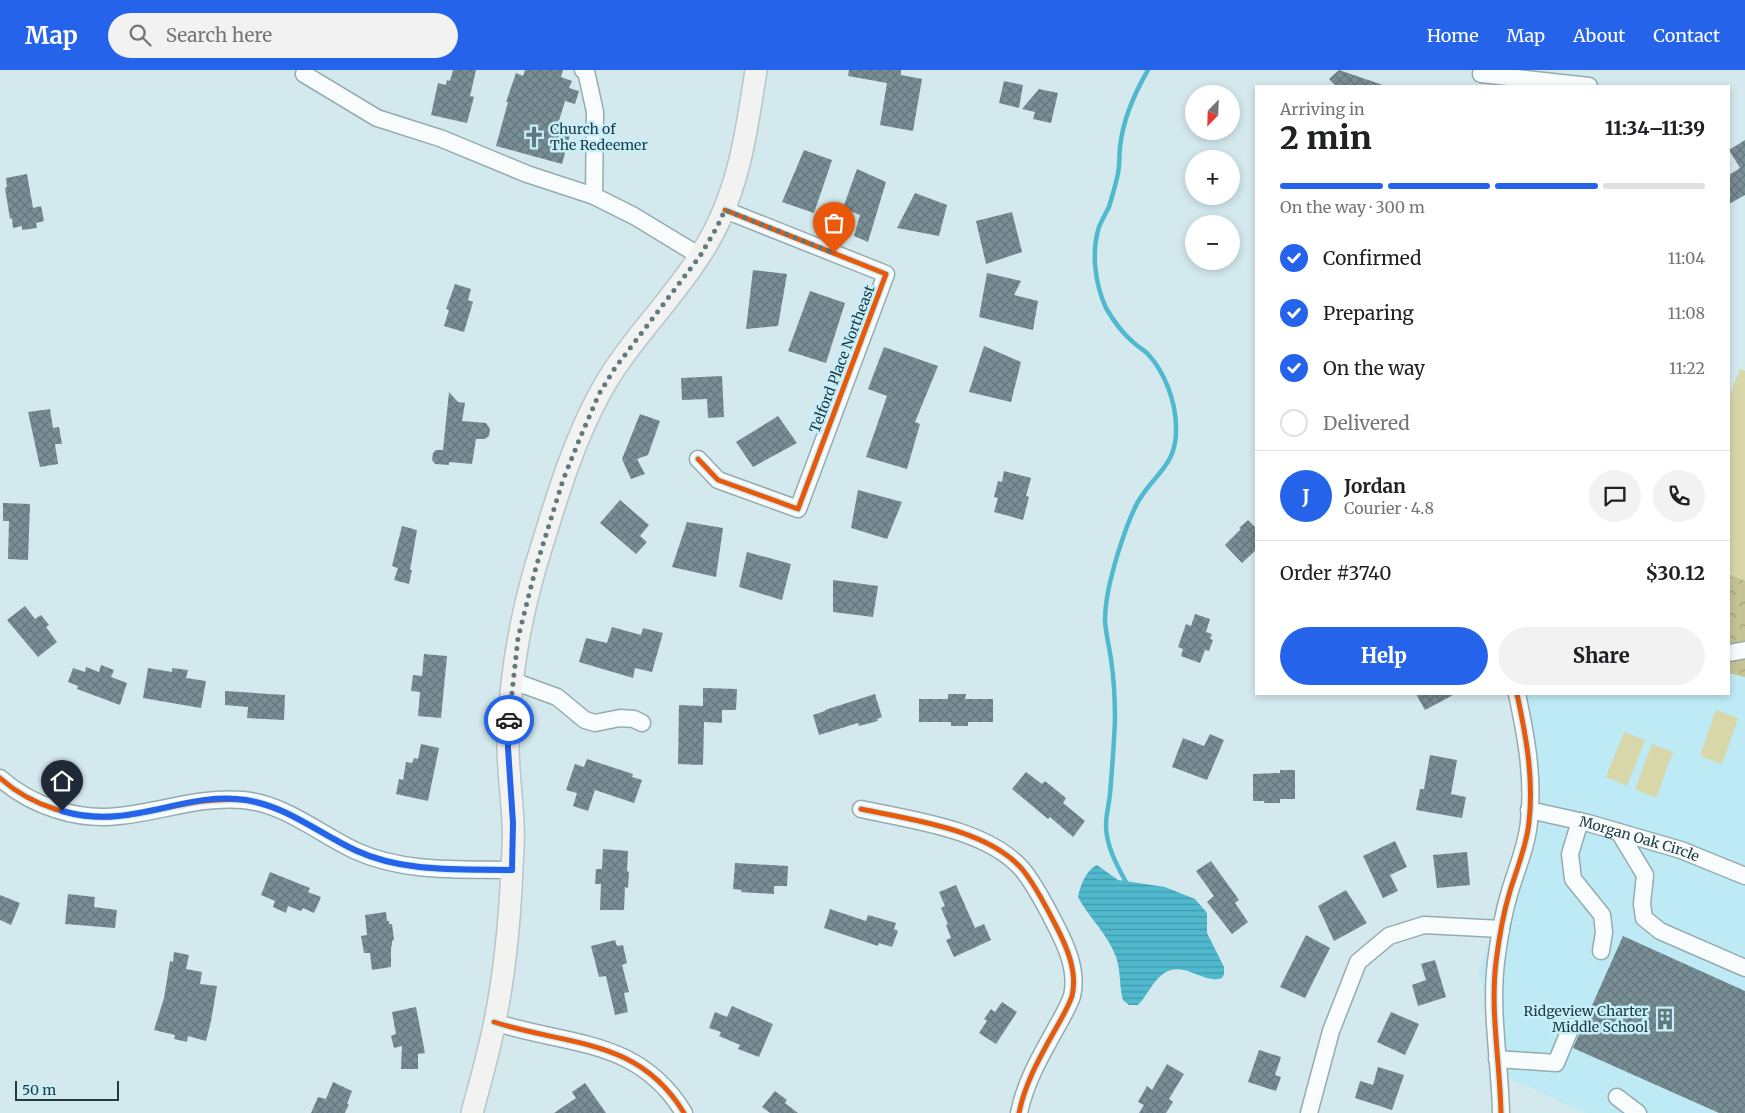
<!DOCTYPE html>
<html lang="en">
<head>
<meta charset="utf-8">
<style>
  body { margin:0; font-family:Merriweather,serif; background:#f2f2f2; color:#202124; height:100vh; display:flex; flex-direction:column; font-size:19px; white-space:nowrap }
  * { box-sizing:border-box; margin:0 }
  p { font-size:16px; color:#757577 }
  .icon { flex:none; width:28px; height:28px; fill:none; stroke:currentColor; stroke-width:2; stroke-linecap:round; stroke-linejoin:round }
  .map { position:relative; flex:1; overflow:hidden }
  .sheet { position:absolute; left:1255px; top:15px; width:475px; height:610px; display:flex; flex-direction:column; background:#fff; border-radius:0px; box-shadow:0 2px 8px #0003 }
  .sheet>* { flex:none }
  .needle { width:32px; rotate:203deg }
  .fabs { position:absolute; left:1185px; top:15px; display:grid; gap:10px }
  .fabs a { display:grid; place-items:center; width:55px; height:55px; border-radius:50%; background:#fff; box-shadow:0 2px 8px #0003; font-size:25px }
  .scale { position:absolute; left:15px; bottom:12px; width:104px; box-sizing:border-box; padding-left:5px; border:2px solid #203c43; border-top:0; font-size:14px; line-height:18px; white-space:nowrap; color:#203c43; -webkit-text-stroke:4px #c7effa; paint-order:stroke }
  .pin { position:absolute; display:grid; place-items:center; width:42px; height:42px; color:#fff; margin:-51px -21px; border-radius:50% 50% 50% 0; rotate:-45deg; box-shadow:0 0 5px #0007 }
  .pin .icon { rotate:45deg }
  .courier { position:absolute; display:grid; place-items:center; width:50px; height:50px; margin:-25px; border:4px solid #2563eb; border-radius:50%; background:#fff; color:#222; box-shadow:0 1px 6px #0007 }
  .summary em { font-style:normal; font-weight:800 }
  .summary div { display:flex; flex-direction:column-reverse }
  .summary { display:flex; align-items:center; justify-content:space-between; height:85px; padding:0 25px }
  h1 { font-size:32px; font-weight:800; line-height:38px }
  .bar { display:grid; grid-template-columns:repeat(4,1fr); gap:8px 5px; align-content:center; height:60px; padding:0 25px }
  .bar i { height:6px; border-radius:4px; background:#e0e0e0 }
  .bar .selected { background:#2563eb }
  .bar p { grid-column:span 4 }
  .line { display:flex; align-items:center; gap:12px; padding:0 25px; border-top:1px solid #e0e0e0 }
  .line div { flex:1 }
  .round { display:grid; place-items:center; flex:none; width:52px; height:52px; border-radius:26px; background:#f2f2f2 }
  ol { padding:0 25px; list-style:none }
  li { display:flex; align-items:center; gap:15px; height:55px }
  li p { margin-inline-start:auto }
  li .icon { padding:5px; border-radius:50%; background:#2563eb; color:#fff; stroke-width:4 }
  li:last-child { color:#757577 }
  li i { width:28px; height:28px; border:2px solid #e0e0e0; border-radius:50% }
  .primary-button { display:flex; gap:10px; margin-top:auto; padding:10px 25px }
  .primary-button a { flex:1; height:58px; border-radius:30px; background:#2563eb; color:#fff; font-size:20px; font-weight:800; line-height:58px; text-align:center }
  .primary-button a+a { background:#f2f2f2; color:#202124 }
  header { display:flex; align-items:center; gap:30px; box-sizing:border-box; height:70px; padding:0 25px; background:#2563eb; color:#fff }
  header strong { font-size:24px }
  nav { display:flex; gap:28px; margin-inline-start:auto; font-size:18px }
  .search { width:350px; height:45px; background:#f2f2f2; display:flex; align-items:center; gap:12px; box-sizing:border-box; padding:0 18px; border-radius:28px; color:#757577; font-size:19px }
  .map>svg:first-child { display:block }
  .built { fill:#beeaf5 }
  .green { fill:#d8d7a9 }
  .forest { fill:url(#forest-crowns) }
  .water { fill:url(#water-rules) }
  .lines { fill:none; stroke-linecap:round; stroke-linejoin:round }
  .stream { stroke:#50b9ce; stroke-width:4.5 }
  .building { fill:url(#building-cross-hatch) }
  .minor-casing { stroke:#94abb0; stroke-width:19 }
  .major-casing { stroke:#b6c5c8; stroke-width:24 }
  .minor { stroke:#f8fcfc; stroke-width:16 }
  .major { stroke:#f2f2f1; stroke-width:21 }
  .cycleway-casing { stroke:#c7effa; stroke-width:8 }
  .cycleway { stroke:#e8590c; stroke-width:5 }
  .done { stroke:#5f797f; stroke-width:5; stroke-dasharray:0 9 }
  .route { stroke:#2563eb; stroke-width:6 }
  .labels { text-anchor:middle; stroke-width:5; stroke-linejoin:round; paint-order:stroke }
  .poi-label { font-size:14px; fill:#203c43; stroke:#c7effa; text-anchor:start }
  .street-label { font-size:14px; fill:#203c43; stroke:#c7effa }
</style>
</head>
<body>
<header>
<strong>Map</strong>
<div class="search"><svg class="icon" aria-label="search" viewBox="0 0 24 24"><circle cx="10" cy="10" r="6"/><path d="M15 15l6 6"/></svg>Search here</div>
<nav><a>Home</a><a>Map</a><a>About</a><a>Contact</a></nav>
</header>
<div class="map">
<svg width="1745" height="1043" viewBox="0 0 1745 1043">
  <defs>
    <pattern id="forest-crowns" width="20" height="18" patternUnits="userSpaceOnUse" patternTransform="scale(1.25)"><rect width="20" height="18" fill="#c5c393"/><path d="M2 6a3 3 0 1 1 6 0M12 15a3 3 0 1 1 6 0" fill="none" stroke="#a0a07a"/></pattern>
    <pattern id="water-rules" width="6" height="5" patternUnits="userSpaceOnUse" patternTransform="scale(1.25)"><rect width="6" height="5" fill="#50b9ce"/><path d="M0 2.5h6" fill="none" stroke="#4298a9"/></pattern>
    <pattern id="building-cross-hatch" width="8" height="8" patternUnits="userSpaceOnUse" patternTransform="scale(1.25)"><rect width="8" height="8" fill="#7a8e96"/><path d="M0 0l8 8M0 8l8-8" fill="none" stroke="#64757c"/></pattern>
  </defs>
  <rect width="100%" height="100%" fill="#d3e9ee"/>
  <!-- built -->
  <path class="built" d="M1729,603l16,4v436h-159l-83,-38 -24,-103 40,-118 11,-105 -22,-55h221z"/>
  <!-- green -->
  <g class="green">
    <path d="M1740,299l5,2v210l-16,-7v-177z"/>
    <path d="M1716,640l22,8 -16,46 -22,-8z"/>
    <path d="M1624,662l21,8 -18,46 -21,-9z"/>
    <path d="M1652,674l21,8 -17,46 -21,-9z"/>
  </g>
  <!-- forest -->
  <path class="forest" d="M1729,504l16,7v96l-16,-4z"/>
  <!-- water -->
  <path class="water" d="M1097,795l21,15 47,7 30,12 12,14v20l17,34v7l-2,4c-19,7 -38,-19 -59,-4 -11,8 -16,22 -25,31h-9l-6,-5c-4,-14 -2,-29 -7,-43 -8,-23 -27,-39 -38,-60 2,-11 8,-27 19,-32z"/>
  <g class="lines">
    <!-- stream -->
    <path class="stream" d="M1126,812c-10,-18 -20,-37 -20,-57 0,-10 3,-21 4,-31 2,-24 4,-49 5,-74 0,-20 -1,-41 -4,-61 -2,-13 -5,-25 -6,-38 0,-22 6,-44 12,-65 6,-19 12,-39 22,-56 17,-28 38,-35 37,-72 0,-26 -11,-56 -29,-75 -5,-4 -10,-7 -14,-11 -11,-9 -20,-22 -27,-34 -11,-24 -15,-56 -7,-81 3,-7 7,-14 10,-20 3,-10 6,-20 8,-29 3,-11 2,-20 3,-31 3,-28 14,-53 28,-77"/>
  </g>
  <!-- building -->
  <g class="building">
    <path d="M453,0h23l-6,26 4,1 -7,26 -36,-8 7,-32 8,2 1,-5 3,1z"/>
    <path d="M525,0h38l-2,7 11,4 -3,7 10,3 -4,13 -10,-3 -7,23 14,3 -10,37 -66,-18 12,-44h-2l10,-29 7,3z"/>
    <path d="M849,0h52v5l21,4 -9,52 -33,-6 7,-42 -39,-7z"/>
    <path d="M1339,0l44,15v1h-47l-7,-7z"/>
    <path d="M1004,11l19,4 -4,23 -20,-5z"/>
    <path d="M1039,19l19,4 -7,30 -18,-4 2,-7 -13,-3z"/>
    <path d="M1745,70v55l-16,9v-29l11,-7 -11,-18z"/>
    <path d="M804,80l28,10 -18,53 -32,-11z"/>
    <path d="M857,99l29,13 -18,60 -14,-6 6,-21 -17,-7z"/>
    <path d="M27,104l6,34 8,-2 3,15 -8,2 1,5 -15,2v-4l-9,2 -1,-10 -2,1 -5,-31 2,-1 -1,-9z"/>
    <path d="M915,123l32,12 -8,31 -42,-8z"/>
    <path d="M1012,142l10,40 -36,12 -10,-43z"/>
    <path d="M753,200l34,4 -9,52 -32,3z"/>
    <path d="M987,203l34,8 -7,14 24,6 -5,29 -54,-13z"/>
    <path d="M455,214l16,5 -3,11 5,2 -9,30 -20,-6 5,-16 -3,-1z"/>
    <path d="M810,221l35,12 -19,60 -38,-12z"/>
    <path d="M984,276l37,16 -10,40 -42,-10z"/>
    <path d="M884,277l54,19 -23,56 5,2 -13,45 -41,-12 21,-61 -19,-7z"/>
    <path d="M722,306l2,41 -16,1 -1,-19 -25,1 -1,-22z"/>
    <path d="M449,322l9,10 7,1 -3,18 24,2 4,6 -1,7 -4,3h-9l-4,25 -23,-2v3l-14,-1 -3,-4 1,-7 3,-3h7z"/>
    <path d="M50,339l3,19 6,-1 3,17h-7l3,20 -18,3 -12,-55z"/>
    <path d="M640,344l20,7 -12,34 -11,4 8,15 -14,5 -9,-20z"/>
    <path d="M778,346l19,27 -44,24 -17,-25z"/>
    <path d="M1004,401l27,7 -5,18 3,1 -6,23 -29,-8 4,-14 -4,-1 4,-16 4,1z"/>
    <path d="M858,420l44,12 -15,37 -36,-11z"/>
    <path d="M620,430l29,25 -9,11 7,6 -11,12 -36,-31z"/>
    <path d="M3,433l27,1 -2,56 -20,-1 1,-38h-6z"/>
    <path d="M1248,450l8,8v22l-14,13 -17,-18 16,-16 -2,-1z"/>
    <path d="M687,452l36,6 -7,49 -44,-10z"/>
    <path d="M402,456l15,4 -7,40h2l-3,14 -15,-4 4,-12 -6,-2z"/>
    <path d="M747,482l44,12 -9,36 -43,-13z"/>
    <path d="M833,510l45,6 -5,31 -40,-5z"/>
    <path d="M25,536l10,13 6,-4 8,10 -3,2 11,15 -19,15 -31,-37z"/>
    <path d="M1195,544l15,5 -4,13 6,2 -2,5 3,1 -4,11 -4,-1 -5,13 -19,-7 2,-7 -5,-2 8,-23 5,2z"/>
    <path d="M612,557l29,8 2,-7 20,5 -11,39 -17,-4 -2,10 -54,-16 7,-24 21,5z"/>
    <path d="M424,584l23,2 -6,62 -23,-2 2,-24 -9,-1 2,-16 9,1z"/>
    <path d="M101,595l13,5 -3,7 16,6 -7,22 -43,-16 1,-3 -10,-4 5,-14 12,4 1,-5 13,5z"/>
    <path d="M148,598l24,4v-4l16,2 -2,8 20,3 -5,27 -58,-10z"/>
    <path d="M703,618l34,1 -1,21h-14v13l-18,-1 -1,43 -25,-1 1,-59 24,1z"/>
    <path d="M225,621l60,4 -1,25 -37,-2 1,-11 -23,-2z"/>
    <path d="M875,624l7,23 -5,2 1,2 -19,5 -1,-3 -39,12 -6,-20 12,-4v-1z"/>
    <path d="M948,624h18l-1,5h28v23h-25v4h-17v-4h-32v-23h29z"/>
    <path d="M1416,624h39l-30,16z"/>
    <path d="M1210,664l14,6 -17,40 -35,-13 11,-29 21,8z"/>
    <path d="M421,674l18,4 -11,53 -32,-7 3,-15 4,1 3,-18 6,1 2,-5 4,1z"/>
    <path d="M1430,685l27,5 -6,34 15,3 -4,21 -46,-8 4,-21h4z"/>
    <path d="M587,689l46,15 -1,3 10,3 -8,23 -39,-13 -7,21 -15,-5 4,-13 -11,-3 9,-26 9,3z"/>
    <path d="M1280,700h15v29h-15v4h-16v-2h-11v-27l27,-1z"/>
    <path d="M1026,702l16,12 3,-3 21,17 -3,5 22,18 -12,16 -23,-20 -2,2 -36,-30z"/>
    <path d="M1395,771l12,26 -17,8 8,16 -15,7 -20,-42z"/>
    <path d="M603,779l25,2 -1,20 2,1 -1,16 -3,-1 -1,23h-24l1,-26h-6l1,-15h6z"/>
    <path d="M1467,782l3,33 -33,3 -4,-33z"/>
    <path d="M1211,791l28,39 -4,3 13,19 -16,12 -25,-32 7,-6 -18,-25z"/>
    <path d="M735,793l53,3 -1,20h-13v8l-33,-2 1,-2 -9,-1z"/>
    <path d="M270,802l40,16 -2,4 13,5 -7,16 -11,-5 -2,3 -13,-5 -2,7 -13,-6 2,-6 -14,-6z"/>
    <path d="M956,815l19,43 9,-4 7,16 -37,17 -8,-17 5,-2 -5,-13 2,-1 -7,-16 4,-2 -6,-14z"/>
    <path d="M1346,820l21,33 -33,18 -16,-35z"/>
    <path d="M68,824l27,3 -1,10 23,3 -2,18 -50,-4z"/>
    <path d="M0,825l20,8 -9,22 -11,-5z"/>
    <path d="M830,839l36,12 2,-6 28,8 -2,6 4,2 -6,16 -13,-4 -1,3 -54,-18z"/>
    <path d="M386,842l1,9h2v3h3l2,16 -2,1v5l-1,1v20l-19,3 -2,-17h-6l-3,-17 6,-1 -2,-20z"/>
    <path d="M1306,865l24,13 -25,50 -25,-11z"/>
    <path d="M1623,866l122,55v122h-26l-146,-65z"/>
    <path d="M615,870l2,6 6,-1 4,18 -5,2 7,27 -5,1 4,19 -13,3 -9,-39 -7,1 -8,-31z"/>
    <path d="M174,882l15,3 -3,14 16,3 -2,12 17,2 -6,35 -5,20 -18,-5 -1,6 -13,-3 1,-4 -21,-5 10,-32 6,-37 3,1z"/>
    <path d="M1435,890l11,37 -28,9 -6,-21 14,-5 -5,-16z"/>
    <path d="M1002,932l15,10 -21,32 -17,-11 8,-12 -3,-2 7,-10 4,3z"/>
    <path d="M732,936l41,18 -14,33 -21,-8 2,-4 -21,-9 2,-4 -12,-4 6,-16 12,5z"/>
    <path d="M416,937l9,46 -7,1v15h-17l1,-23 -8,2 -3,-12 5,-2 -4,-22z"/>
    <path d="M1391,942l28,12 -14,31 -28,-13z"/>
    <path d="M1259,980l22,7 -6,18 6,2 -5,14 -28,-9z"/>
    <path d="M1167,994l17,10 -15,25 4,3 -7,11h-27l5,-8 -6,-3 9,-16 5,4z"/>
    <path d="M1378,997l26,8 -12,35 -37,-12 5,-17 13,4z"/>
    <path d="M333,1012l19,9 -5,13h2l-4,9h-34l7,-16 8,2z"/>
    <path d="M585,1013l21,30h-52l22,-15 -4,-6z"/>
    <path d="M775,1021l12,9 -2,3 13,10h-28l-8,-6z"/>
  </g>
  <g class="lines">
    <!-- minor casing -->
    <g class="minor-casing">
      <g id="minor">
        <path d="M583,0l3,1 9,41 -1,84"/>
        <path d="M304,4l73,44 63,20 87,36 67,22 40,20 66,40"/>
        <path d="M1481,4l108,12"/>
        <path d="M698,389l20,21 80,29 88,-235 -161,-64"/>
        <path d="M1729,583l16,-3"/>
        <path d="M513,611l44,16 28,23 10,3 25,-5 14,1 8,4"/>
        <path d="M0,708c31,28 78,43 119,38 42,-4 81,-20 124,-16 42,4 75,33 113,51 49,22 103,18 156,19"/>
        <path d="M861,739c50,11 126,20 161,60 14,17 23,36 33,55 11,21 23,47 17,72 -4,12 -11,23 -17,34 -15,27 -30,53 -36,83"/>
        <path id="s1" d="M1529,740l59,13 93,27 64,26"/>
        <path d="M1580,751l-10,33 3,25 29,36 2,17 -3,19"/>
        <path d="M1619,762l26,43 -3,29 2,14 16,13 85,37"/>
        <path d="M494,952c73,24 144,15 190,91"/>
        <path d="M1497,989l59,4 15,-36"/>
        <path d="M1617,1027l21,16"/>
        <path d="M1309,1043l22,-82 27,-69 31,-26 35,-11 77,4"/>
        <path d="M1501,1043c-1,-51 -11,-101 -5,-151 3,-24 7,-48 14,-71 7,-23 17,-46 19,-69 5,-44 -3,-86 -12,-128"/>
      </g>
    </g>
    <!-- major casing -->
    <g class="major-casing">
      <path id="major" d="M472,1043c8,-30 17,-61 23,-92 10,-50 15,-102 17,-154 1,-15 2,-30 1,-44 -1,-26 -5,-52 -5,-78 1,-61 11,-122 28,-180 18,-58 35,-119 64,-172 27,-50 70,-90 101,-139 37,-57 45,-118 55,-184"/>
    </g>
    <!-- minor -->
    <use href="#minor" class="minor"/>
    <!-- major -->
    <use href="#major" class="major"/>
    <!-- cycleway casing -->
    <g class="cycleway-casing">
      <g id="cycleway">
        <path d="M698,389l20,21 80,29 88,-235 -161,-64"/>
        <path d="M0,708c31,28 78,43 119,38 42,-4 81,-20 124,-16 42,4 75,33 113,51 49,22 103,18 156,19"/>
        <path d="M861,739c50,11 126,20 161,60 14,17 23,36 33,55 11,21 23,47 17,72 -4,12 -11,23 -17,34 -15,27 -30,53 -36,83"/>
        <path d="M494,952c73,24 144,15 190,91"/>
        <path d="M1501,1043c-1,-51 -11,-101 -5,-151 3,-24 7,-48 14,-71 7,-23 17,-46 19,-69 5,-44 -3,-86 -12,-128"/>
      </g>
    </g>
    <!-- cycleway -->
    <use href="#cycleway" class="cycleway"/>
  </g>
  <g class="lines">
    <!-- done -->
    <path class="done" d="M509,650l9,-82 18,-71 27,-87 17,-42 19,-44 16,-26 85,-112 17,-29 8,-17 109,43"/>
    <!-- route -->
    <path class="route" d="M62,741c18,5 38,7 56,5 43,-4 84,-23 128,-16 42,7 72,33 109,50 49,23 104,19 157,20l1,-47 -5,-75 1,-28"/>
  </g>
  <!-- icons -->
  <defs>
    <g id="church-bare" transform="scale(1.725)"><path d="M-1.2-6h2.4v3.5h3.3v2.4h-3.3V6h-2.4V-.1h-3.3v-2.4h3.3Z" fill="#5f797f" stroke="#c7effa" stroke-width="2.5" paint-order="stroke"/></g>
    <g id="building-bare" transform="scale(1.725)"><path d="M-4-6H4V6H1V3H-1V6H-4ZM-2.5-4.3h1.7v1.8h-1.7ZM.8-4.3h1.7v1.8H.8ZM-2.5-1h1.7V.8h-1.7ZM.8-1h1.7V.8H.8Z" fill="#5f797f" stroke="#c7effa" stroke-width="2.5" paint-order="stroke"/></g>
  </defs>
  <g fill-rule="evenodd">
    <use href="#church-bare" x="534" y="67"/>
    <use href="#building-bare" x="1665" y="949"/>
  </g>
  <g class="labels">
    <!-- poi labels -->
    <g class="poi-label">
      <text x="550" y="64">Church of<tspan x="550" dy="16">The Redeemer</tspan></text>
      <text x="1648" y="946" text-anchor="end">Ridgeview Charter<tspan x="1648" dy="16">Middle School</tspan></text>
    </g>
    <!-- street labels -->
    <g class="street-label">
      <text transform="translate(842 289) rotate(-69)" y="5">Telford Place Northeast</text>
      <text dy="5" stroke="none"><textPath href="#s1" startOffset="114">Morgan Oak Circle</textPath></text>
    </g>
  </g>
</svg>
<div class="fabs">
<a><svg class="needle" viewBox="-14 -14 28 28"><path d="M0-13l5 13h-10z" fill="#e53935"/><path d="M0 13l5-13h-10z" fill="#757577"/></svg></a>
<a>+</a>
<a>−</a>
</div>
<div class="scale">50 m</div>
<div class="pin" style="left:834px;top:183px;background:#ea580c"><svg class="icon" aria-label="bag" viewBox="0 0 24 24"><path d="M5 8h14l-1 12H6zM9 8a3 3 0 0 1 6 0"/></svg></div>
<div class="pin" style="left:62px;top:741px;background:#1f2937"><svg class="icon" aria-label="home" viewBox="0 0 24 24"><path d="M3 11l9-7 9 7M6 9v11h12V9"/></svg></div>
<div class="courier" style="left:509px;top:650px"><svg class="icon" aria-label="car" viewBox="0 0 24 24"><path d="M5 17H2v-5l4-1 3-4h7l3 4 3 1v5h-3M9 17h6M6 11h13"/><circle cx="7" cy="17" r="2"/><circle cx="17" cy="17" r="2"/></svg></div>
<section class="sheet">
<div class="summary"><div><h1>2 min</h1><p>Arriving in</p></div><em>11:34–11:39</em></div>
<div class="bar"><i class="selected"></i><i class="selected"></i><i class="selected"></i><i></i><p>On the way · 300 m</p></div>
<ol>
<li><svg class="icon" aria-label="check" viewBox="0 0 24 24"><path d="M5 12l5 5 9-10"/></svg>Confirmed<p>11:04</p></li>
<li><svg class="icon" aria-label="check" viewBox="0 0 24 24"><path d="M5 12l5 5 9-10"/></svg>Preparing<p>11:08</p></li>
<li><svg class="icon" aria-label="check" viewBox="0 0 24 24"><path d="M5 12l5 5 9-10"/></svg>On the way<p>11:22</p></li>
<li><i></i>Delivered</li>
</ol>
<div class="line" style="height:90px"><b class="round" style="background:#2563eb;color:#fff">J</b><div><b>Jordan</b><p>Courier · 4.8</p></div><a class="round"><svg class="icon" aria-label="chat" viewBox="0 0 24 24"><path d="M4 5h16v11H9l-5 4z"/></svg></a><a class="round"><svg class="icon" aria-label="phone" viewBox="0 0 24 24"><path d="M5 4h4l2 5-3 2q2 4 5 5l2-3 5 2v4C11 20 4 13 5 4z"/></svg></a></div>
<div class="line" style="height:65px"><div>Order #3740</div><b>$30.12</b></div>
<div class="primary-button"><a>Help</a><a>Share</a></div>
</section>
</div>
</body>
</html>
